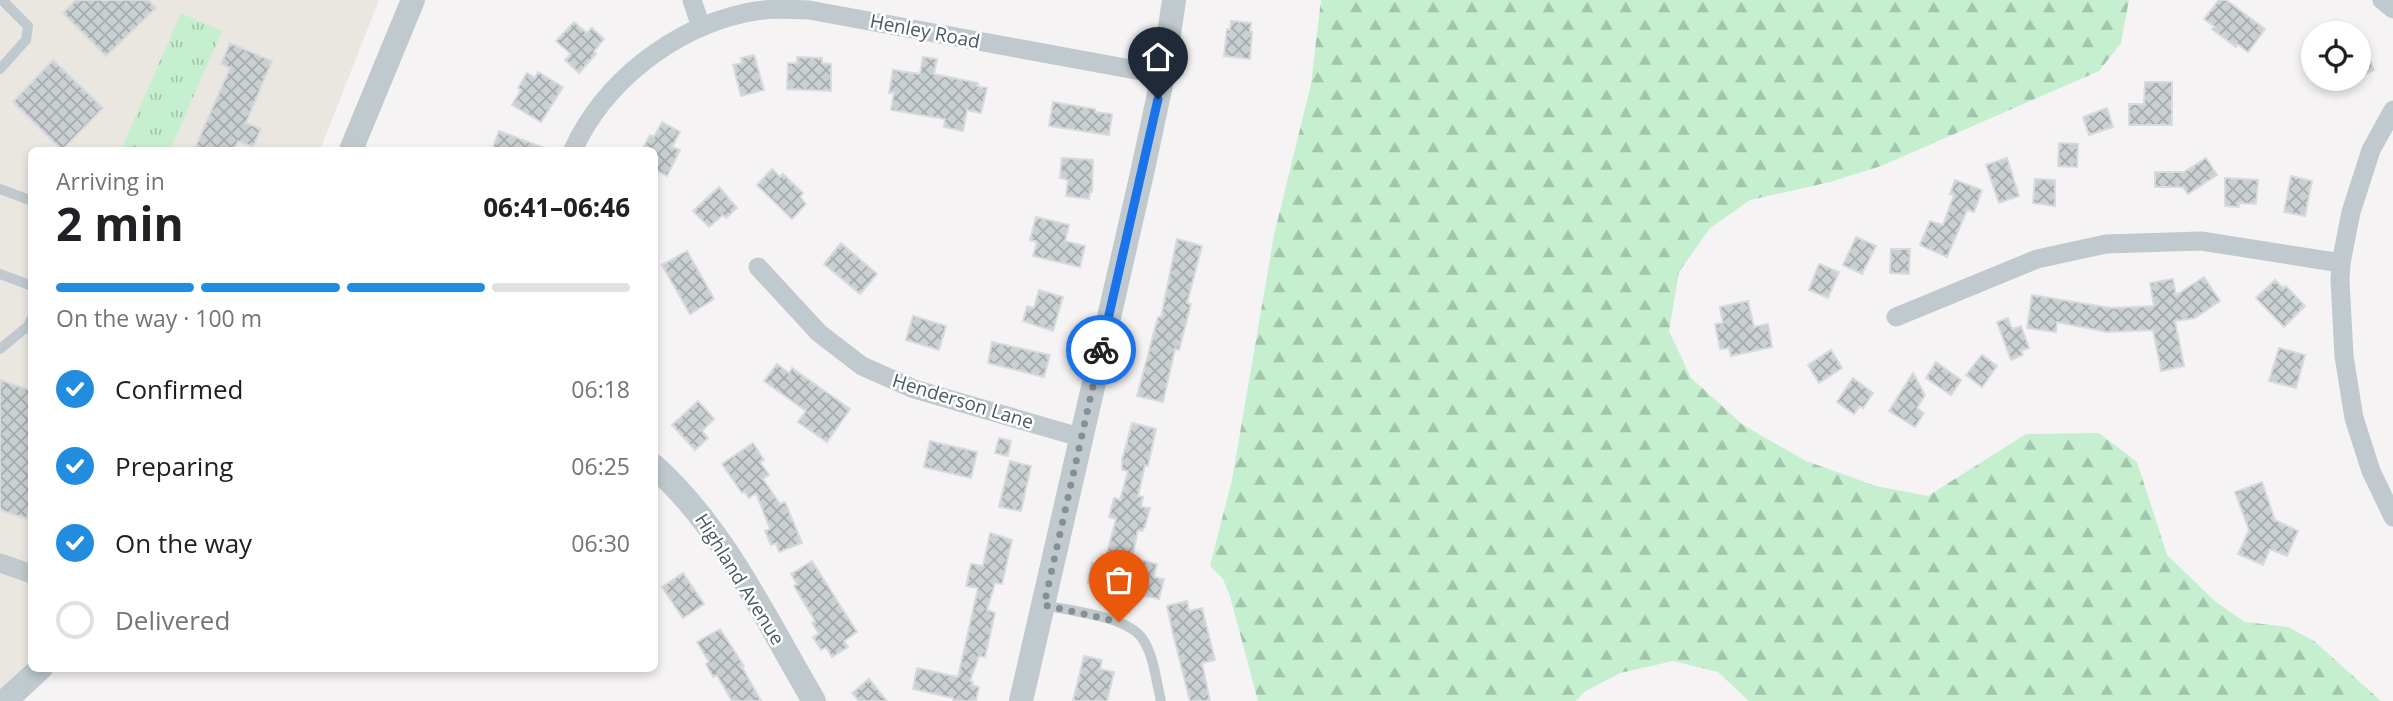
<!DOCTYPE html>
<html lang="en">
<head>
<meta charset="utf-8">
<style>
  body { margin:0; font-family:"Open Sans",sans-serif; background:#f2f2f2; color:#202124; height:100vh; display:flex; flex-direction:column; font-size:26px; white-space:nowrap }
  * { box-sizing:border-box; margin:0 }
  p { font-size:23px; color:#757577 }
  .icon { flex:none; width:38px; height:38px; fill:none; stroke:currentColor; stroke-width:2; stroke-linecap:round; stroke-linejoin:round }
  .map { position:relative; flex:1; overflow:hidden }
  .drawer { position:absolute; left:28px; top:147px; width:630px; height:525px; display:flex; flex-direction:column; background:#fff; border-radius:10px; box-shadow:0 4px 10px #0003 }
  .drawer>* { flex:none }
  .fabs { position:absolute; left:2301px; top:21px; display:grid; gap:14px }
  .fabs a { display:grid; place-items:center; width:70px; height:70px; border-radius:50%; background:#fff; box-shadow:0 4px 10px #0003; font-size:35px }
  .pin { position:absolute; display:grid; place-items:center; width:60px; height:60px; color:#fff; margin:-72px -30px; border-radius:50% 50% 50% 0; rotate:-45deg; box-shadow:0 0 7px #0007 }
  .pin .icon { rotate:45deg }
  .courier { position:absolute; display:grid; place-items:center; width:70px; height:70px; margin:-35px; border:5px solid #1a73e8; border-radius:50%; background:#fff; color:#222; box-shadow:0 2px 9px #0007 }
  .headline em { font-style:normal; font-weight:700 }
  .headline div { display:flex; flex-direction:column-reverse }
  .headline { display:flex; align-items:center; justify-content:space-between; height:119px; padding:0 28px }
  h1 { font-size:46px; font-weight:700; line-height:52px }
  .bar { display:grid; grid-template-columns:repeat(4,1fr); gap:10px 7px; align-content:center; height:84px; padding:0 28px }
  .bar i { height:9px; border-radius:5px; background:#e0e0e0 }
  .bar .active { background:#228ddf }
  .bar p { grid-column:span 4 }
  ol { padding:0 28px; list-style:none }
  li { display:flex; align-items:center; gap:21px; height:77px }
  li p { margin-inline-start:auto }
  li .icon { padding:7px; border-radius:50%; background:#228ddf; color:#fff; stroke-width:4 }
  li:last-child { color:#757577 }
  li i { width:38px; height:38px; border:4px solid #e0e0e0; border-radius:50% }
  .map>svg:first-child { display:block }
  .commercial { fill:#eae7e1 }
  .grass { fill:url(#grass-tufts) }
  .forest { fill:url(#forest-firs) }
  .building { fill:url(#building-cross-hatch); stroke:#d7dade; stroke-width:2 }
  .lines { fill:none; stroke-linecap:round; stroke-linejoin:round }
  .service { stroke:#bfc9ce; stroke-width:10 }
  .minor { stroke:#bfc9ce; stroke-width:19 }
  .tertiary { stroke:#bfc9ce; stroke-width:24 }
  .done { stroke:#868f93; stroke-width:7; stroke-dasharray:0 12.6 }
  .route { stroke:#1a73e8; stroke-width:9 }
  .labels { text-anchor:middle; stroke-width:5; stroke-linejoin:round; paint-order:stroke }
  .street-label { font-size:19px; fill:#4b5960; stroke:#fff }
</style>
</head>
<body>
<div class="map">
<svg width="2393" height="701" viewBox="0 0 2393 701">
  <defs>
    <pattern id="grass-tufts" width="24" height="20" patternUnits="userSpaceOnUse" patternTransform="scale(1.75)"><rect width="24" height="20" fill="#c5efcf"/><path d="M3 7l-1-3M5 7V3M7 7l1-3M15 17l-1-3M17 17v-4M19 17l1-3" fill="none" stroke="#a2c5ab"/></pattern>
    <pattern id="forest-firs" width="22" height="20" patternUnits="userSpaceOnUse" patternTransform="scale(1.75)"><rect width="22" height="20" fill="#c5efcf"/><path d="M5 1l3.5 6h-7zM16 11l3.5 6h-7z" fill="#a2c5ab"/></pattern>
    <pattern id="building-cross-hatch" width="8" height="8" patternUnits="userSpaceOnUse" patternTransform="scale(1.75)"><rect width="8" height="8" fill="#cacfd2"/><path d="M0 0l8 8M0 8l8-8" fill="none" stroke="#a6abae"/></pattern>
  </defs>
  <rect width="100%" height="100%" fill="#f5f3f3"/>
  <!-- commercial -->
  <path class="commercial" d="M2,0h377l-59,150h-288l-1,512 -31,28v-687z"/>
  <!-- grass -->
  <path class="grass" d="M181,13l41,18 -52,119h-49z"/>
  <!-- forest -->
  <path class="forest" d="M1321,0h808l-8,43 -22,28 -218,95 -51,16 -80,18 -40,28 -31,44 -10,59 22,47 52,47 63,36 70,25 52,10 98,-62 73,-1 38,29 30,93 49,47 29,20 43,5 26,14 67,60h-632l-31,-29 -45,-11 -53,12 -36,19 -8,9h-318l-28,-105 -7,-17 -13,-13 22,-86 42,-245 37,-151z"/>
  <!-- building -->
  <g class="building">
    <path d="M76,0h72l8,8 -50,48 -43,-43z"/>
    <path d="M2219,0h7l39,29 -17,23 -11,-8 -1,3 -24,-18 3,-2 -11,-8z"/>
    <path d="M1231,21l20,2 -1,9h2l-2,27 -26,-3 3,-27 3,1z"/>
    <path d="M574,22l13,11 5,-5 12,11 -10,12 2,3 -17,19 -14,-13 6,-6 -15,-13z"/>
    <path d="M2359,35l15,35 -15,7z"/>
    <path d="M230,43l42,18 -26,62 15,6 -8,18 -15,-6 -4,9h-40l36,-82 -9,-4z"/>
    <path d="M754,55l10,35 -23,6 -8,-31 9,-2 -1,-5z"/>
    <path d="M797,57l25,1v5l9,1v27l-44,-2 1,-26h9z"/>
    <path d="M923,57l14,2 -3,15 44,9 -1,3 10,2 -6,25 -14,-3 -4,21 -19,-4 1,-8 -54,-9 3,-17h-5l4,-23 27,4z"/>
    <path d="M53,60l50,48 -41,42 -49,-48z"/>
    <path d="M538,72l25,15 -22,35 -29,-17 9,-15 -3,-2 9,-15 8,5z"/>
    <path d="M2145,82h27v43h-43v-21h15z"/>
    <path d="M1053,102l42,7v3l17,2 -3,21 -60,-9z"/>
    <path d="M2107,108l6,19 -24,8 -6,-18z"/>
    <path d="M662,122l18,10 -8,15 8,3 -13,26 -13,-7v-19h-12l8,-15 4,2z"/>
    <path d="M499,131l48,18v1h-55z"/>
    <path d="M2059,143l19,1 -1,23 -19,-1z"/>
    <path d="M1062,158l31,2 -1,32h-2l-1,7 -23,-3 2,-16 -8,-2z"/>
    <path d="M2007,158l12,38 -20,7 -13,-38z"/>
    <path d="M2206,158l11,17 -29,19 -5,-7h-28v-15h29z"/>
    <path d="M772,169l8,8 3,-3 20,19 -3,4 6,7 -14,15 -35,-34z"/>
    <path d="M2291,176l21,5 -7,35 -21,-4z"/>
    <path d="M2225,178l33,2 -2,24 -17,-1v4l-14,-1z"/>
    <path d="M2035,179l20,1v26l-22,-3z"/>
    <path d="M1955,180l27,10 -8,22 -7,-2 -20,47 -27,-12 10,-24 13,4 11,-30 -4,-1z"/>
    <path d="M719,187l18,21 -11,10 -3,-3 -14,12 -16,-16z"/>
    <path d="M1036,217l33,8 -4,16 20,5 -5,21 -47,-11 4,-14 -7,-2z"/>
    <path d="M1856,237l20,9 -14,28 -19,-9z"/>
    <path d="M1177,239l25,7 -15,57 4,1 -12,46 -4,-1 -12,53 -26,-6 21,-79h3z"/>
    <path d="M841,243l36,31 -17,20 -36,-30z"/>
    <path d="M1891,249h19l-1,25 -19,-1z"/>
    <path d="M687,251l27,48 -24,15 -28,-49z"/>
    <path d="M1819,264l20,8 -11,26 -19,-8z"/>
    <path d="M2204,277l16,24 -25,17 -20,3 9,45 -23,5 -8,-41 -46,2 -50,-10 -1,10 -29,-4 5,-33 79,13 43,-2 -4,-23 23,-4 3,16z"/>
    <path d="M2275,280l8,8 3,-2 19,20 -21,21 -28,-29z"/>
    <path d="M1039,290l24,7 -10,34 -30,-10 4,-15 7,2z"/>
    <path d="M1748,301l6,26 14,-3 4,23 -41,9 -2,-8 -9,1 -5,-25 8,-1 -3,-16z"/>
    <path d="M913,316l33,10 -7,24 -33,-10z"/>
    <path d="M2008,318l4,11 9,-3 8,22 -8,3 2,4 -12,5 -14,-38z"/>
    <path d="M992,342l58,13 -6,22 -56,-14z"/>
    <path d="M2279,348l26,7 -9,33 -27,-7z"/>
    <path d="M1831,350l11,18 -23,15 -11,-18z"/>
    <path d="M1982,355l15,11 -15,21 -16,-12z"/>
    <path d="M1936,362l25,18 -10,15 -25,-17z"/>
    <path d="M777,364l12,9 3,-5 58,41 -23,33 -29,-20 8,-11 -42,-30z"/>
    <path d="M1913,373l12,22 -8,13 7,5 -9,14 -26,-16z"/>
    <path d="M1853,378l20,15 -10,15 -3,-2 -6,8 -17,-12z"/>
    <path d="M0,380l32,11v124l-4,-1 -1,5 -27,-9z"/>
    <path d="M698,401l16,18 -12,12 6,7 -13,12 -23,-25z"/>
    <path d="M1132,423l24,6 -8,37 -3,-1 -7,31 5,1 -2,10 9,1 -5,18 -3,5 -4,-1 -6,28 25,6 -3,13 10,2 -5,20 -71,-16 4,-20 10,3 5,-13 9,-34 -7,-2 5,-19 6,2 8,-29 -6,-1v-10z"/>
    <path d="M999,438l12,3 -3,15 -13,-3z"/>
    <path d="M930,441l47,11 -6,26 -47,-11z"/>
    <path d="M753,443l11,17 -4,2 9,13 -6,4 17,25 5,-2 17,41 -23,9 -3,-9 -5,2 -6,-14 5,-2 -14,-36 -7,5 -5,-7 -2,2 -20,-29z"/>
    <path d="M1010,461l21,5 -10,45 -22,-4z"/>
    <path d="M2262,482l13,38 23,11 -11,25 -17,-7 -7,16 -25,-11 11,-24 -14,-38z"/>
    <path d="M990,533l22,7 -10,44 -7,-1 -8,27 8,3 -10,44 -6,-1 -9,25 3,1 -1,3 7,2 -3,14h-23v-3l-40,-9 4,-21 41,9 20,-89 -12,-2 5,-22 12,2z"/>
    <path d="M812,561l45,71 -13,9 4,6 -16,10 -6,-10 -5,3 -8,-13 6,-3 -7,-11 3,-2 -21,-35 3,-2 -6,-10z"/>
    <path d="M683,573l21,31 -21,14 -21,-31z"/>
    <path d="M1187,601l2,10 13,-3 13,52 -13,3 8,38h-20l-17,-67 -6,-28z"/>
    <path d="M720,629l24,37 -2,1 19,34h-29l-15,-26 -4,2 -7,-13 3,-2 -12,-20z"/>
    <path d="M1084,656l18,4 -2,9 14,3 -7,29h-34z"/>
    <path d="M869,679l18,22h-28l-7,-8z"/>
  </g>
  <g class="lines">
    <!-- service -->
    <g class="service">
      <path d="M0,69l26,-29 2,-14 -26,-26"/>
      <path d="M0,189l32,12"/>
      <path d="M0,274l32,12"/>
      <path d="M0,349l28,-23 4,-8"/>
      <path d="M1044,605c26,6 82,11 98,33 12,17 14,43 19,63"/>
    </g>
    <!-- minor -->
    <g class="minor">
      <path d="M692,0l9,27"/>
      <path d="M2382,0l11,9"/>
      <path d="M2393,110l-22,40 -20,62 -10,51 -1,17 4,76 10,62 17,53 22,46"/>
      <path d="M573,150c31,-68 99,-121 172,-137 21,-5 43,-4 64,-3l354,65"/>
      <path d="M758,267l61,66 43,33 52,23 169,49"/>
      <path d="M1896,317l141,-58 69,-15 95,-3 140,22"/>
      <path d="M0,563l32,11"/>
    </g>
    <!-- tertiary -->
    <g class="tertiary">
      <path d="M351,150l62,-150"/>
      <path d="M654,466c71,64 112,154 160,235"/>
      <path d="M5,701l36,-33"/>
      <path d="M1021,701l122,-532 20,-94 11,-75"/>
    </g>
  </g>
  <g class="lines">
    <!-- done -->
    <path class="done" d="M1101,350l-57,255 75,17"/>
    <!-- route -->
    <path class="route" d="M1101,350l57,-251"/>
  </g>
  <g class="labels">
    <!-- street labels -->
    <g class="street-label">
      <text transform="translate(925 31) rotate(11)" y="7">Henley Road</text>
      <text transform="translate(963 401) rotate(17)" y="7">Henderson Lane</text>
      <text transform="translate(740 579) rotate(58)" y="7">Highland Avenue</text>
    </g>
  </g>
</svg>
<div class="fabs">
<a><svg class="icon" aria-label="locate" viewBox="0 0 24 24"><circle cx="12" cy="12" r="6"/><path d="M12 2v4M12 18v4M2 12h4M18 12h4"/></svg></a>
</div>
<div class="pin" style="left:1119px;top:622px;background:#ea580c"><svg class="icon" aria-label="bag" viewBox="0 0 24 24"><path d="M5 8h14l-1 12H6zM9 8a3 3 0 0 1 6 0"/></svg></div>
<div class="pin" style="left:1158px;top:99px;background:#1f2937"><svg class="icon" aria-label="home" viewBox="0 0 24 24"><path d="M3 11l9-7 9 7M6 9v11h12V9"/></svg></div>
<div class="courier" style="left:1101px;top:350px"><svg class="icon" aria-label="bike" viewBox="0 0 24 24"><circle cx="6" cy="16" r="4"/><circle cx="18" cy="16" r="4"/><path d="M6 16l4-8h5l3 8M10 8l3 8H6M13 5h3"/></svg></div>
<section class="drawer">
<div class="headline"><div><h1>2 min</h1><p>Arriving in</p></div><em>06:41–06:46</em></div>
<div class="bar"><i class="active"></i><i class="active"></i><i class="active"></i><i></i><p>On the way · 100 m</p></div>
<ol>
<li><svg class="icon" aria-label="check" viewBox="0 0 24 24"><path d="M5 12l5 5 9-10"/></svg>Confirmed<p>06:18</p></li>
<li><svg class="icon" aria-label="check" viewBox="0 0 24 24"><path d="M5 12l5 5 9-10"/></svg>Preparing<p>06:25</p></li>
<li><svg class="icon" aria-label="check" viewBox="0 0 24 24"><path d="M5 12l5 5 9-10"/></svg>On the way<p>06:30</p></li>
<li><i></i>Delivered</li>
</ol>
</section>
</div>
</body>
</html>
